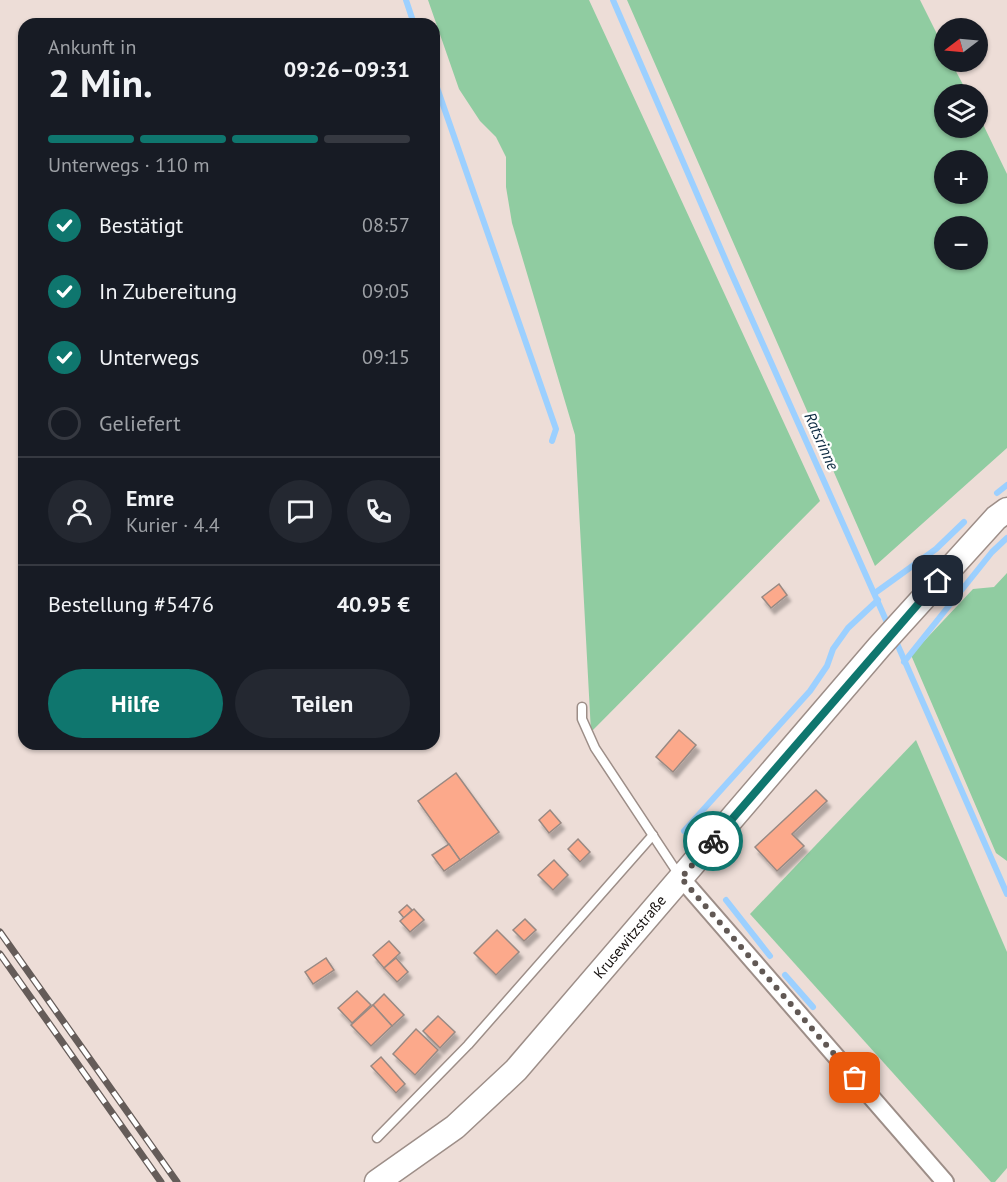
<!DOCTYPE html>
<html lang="de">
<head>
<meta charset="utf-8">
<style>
  body { margin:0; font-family:"PT Sans",sans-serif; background:#242831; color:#f1f3f6; height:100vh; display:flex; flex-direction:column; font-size:22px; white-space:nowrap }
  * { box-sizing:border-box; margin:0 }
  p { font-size:20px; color:#9ea1a6 }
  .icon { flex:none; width:33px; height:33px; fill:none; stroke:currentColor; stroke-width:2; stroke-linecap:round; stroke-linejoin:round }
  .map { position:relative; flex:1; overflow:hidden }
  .drawer { position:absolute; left:18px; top:18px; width:422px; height:732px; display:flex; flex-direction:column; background:#171b24; border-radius:18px; box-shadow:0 2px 4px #0004 }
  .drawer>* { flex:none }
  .needle { width:39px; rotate:254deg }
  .buttons { position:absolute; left:934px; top:18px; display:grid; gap:12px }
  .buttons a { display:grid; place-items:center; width:54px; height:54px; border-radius:50%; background:#171b24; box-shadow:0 2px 4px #0004; font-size:30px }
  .pin { position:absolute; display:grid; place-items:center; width:51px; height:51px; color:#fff; margin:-26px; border-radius:12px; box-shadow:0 3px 9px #0006 }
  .courier { position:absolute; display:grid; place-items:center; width:60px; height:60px; margin:-30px; border:4px solid #0f766e; border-radius:50%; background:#fff; color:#222; box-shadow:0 2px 8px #0007 }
  .headline em { font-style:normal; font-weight:700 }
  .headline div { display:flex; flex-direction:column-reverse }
  .headline { display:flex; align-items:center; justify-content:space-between; height:102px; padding:0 30px }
  h1 { font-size:39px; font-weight:700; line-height:45px }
  .bar { display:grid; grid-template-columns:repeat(4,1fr); gap:9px 6px; align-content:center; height:72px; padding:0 30px }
  .bar i { height:8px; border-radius:4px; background:#363941 }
  .bar .on { background:#0f766e }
  .bar p { grid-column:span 4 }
  .line { display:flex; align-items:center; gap:15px; padding:0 30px; border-top:2px solid #363941 }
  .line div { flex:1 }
  .round { display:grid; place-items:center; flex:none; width:63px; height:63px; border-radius:32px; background:#242831 }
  ol { padding:0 30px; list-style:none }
  li { display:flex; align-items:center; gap:18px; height:66px }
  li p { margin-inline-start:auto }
  li .icon { padding:6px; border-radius:50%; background:#0f766e; color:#fff; stroke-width:4 }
  li:last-child { color:#9ea1a6 }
  li i { width:33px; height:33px; border:3px solid #363941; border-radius:50% }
  .button { display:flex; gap:12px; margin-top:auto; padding:12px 30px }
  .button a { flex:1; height:69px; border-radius:36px; background:#0f766e; color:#fff; font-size:24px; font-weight:700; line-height:69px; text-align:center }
  .button a+a { background:#242831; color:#f1f3f6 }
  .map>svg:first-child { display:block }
  .green { fill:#90cca1; fill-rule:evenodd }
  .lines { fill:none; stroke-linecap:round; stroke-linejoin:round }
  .stream { stroke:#9cd0ff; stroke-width:6 }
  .building { fill:#fca98b; stroke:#988983; stroke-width:1.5; filter:url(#shadow) }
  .lane-casing { stroke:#9d8e88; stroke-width:11 }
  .street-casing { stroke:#9d8e88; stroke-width:20 }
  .secondary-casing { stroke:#9d8e88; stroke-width:27 }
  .lane { stroke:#fff; stroke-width:8 }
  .street { stroke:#fff; stroke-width:16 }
  .secondary { stroke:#fff; stroke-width:24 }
  .rail-casing { stroke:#655c59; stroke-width:7 }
  .rail { stroke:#fff; stroke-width:4.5; stroke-dasharray:14; stroke-linecap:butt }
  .done { stroke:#615854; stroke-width:6; stroke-dasharray:0 10.8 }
  .route { stroke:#0f766e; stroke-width:8 }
  .labels { text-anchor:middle; stroke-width:5; stroke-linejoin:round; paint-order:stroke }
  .street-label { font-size:15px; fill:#15100e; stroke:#fff }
  .water-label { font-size:16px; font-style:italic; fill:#0f2c43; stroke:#fff }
</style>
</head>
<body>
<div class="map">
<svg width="1007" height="1182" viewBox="0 0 1007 1182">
  <defs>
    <filter id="shadow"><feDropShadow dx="3.5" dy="6" stdDeviation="1.5" flood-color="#0004"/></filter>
  </defs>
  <rect width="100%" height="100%" fill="#edddd7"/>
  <!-- green -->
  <g class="green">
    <path d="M428,0h161l231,501 -229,231 -16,-297 -63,-212 -6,-36v-30l-10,-20 -16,-16 -21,-32z"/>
    <path d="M627,0h293l25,50v12h6l17,32h-23v34h33v-14l29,60v274l-132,118zM978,160v34h-33v-34zM945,226h33v34h-33z"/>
    <path d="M1007,573v288l-11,-8 -85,-198 62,-66 21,-2z"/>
    <path d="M916,740l91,212v216l-12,14h-4l-241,-268z"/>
  </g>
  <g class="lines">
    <!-- stream -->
    <g class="stream">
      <path d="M406,0l8,24"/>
      <path d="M613,0l116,268 160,359"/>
      <path d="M434,79l122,350 -4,12"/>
      <path d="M997,493l10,-8"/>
      <path d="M875,593l61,-44 28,-27"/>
      <path d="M895,639l112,255"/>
      <path d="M904,662l88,-110 15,-14"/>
      <path d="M684,831l126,-140 17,-25 6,-17 15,-21 30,-28"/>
      <path d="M726,900l44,56"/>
      <path d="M785,975l28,32"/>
    </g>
  </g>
  <!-- building -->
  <g class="building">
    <path d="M779,584l8,11 -16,13 -9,-11z"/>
    <path d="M679,730l17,15 -23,27 -17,-15z"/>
    <path d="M456,773l43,59 -39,28 -42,-59z"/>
    <path d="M816,790l11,11 -35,33 12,12 -27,25 -22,-24z"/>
    <path d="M550,810l11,13 -12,10 -10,-13z"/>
    <path d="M578,839l12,13 -10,10 -12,-13z"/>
    <path d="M449,844l11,16 -16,11 -12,-16z"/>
    <path d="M554,860l14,15 -15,15 -15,-15z"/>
    <path d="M407,905l5,5 -8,8 -5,-6z"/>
    <path d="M414,909l10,11 -14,12 -10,-11z"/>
    <path d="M525,919l11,11 -12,11 -11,-11z"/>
    <path d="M497,930l22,22 -23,23 -22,-22z"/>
    <path d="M389,941l11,12 -16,15 -11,-13z"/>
    <path d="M326,958l8,12 -21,14 -8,-12z"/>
    <path d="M396,958l12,14 -11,10 -13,-14z"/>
    <path d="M357,991l14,14 -19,18 -14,-15z"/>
    <path d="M384,994l20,21 -12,11 -19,-21z"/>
    <path d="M373,1005l19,21 -21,20 -20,-21z"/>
    <path d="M438,1016l17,16 -15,16 -17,-17z"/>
    <path d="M416,1029l22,21 -23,25 -22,-21z"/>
    <path d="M381,1057l24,27 -9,9 -25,-27z"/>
  </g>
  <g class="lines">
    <!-- lane casing -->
    <g class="lane-casing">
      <g id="lane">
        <path d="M582,707v12l13,29 84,127"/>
        <path d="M377,1138l91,-93 185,-210"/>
      </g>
    </g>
    <!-- street casing -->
    <g class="street-casing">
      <path id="street" d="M681,878l264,304"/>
    </g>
    <!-- secondary casing -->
    <g class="secondary-casing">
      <path id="secondary" d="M377,1182l78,-55 61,-57 363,-423 117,-129 11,-8"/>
    </g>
    <!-- lane -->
    <use href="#lane" class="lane"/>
    <!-- street -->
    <use href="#street" class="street"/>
    <!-- secondary -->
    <use href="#secondary" class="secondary"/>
    <!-- rail casing -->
    <g class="rail-casing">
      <g id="rail">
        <path d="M0,932l177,250"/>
        <path d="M0,954l161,228"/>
      </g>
    </g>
    <!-- rail -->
    <use href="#rail" class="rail"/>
  </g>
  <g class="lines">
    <!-- done -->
    <path class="done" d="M713,841l-32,37 174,200"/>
    <!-- route -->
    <path class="route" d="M713,841l225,-260"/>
  </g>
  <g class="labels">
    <!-- street labels -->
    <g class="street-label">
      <text transform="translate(630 937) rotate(-50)" y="5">Krusewitzstraße</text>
    </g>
    <!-- water labels -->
    <g class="water-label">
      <text transform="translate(822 441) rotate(66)" y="6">Ratsrinne</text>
    </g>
  </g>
</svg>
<div class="buttons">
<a><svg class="needle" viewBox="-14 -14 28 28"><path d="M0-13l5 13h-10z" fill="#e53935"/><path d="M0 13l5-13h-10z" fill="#9ea1a6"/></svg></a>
<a><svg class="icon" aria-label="layers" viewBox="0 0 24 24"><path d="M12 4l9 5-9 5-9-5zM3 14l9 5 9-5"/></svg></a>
<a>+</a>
<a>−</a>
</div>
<div class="pin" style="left:855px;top:1078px;background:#ea580c"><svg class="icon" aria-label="bag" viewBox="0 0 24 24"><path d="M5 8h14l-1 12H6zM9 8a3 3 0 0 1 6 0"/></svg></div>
<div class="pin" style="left:938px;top:581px;background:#1f2937"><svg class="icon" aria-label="home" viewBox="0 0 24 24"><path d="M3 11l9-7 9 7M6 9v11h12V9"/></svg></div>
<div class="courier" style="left:713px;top:841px"><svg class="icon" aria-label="bike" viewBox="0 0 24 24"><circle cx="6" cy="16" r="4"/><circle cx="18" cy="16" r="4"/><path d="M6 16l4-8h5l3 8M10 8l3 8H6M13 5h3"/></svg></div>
<section class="drawer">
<div class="headline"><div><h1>2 Min.</h1><p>Ankunft in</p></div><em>09:26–09:31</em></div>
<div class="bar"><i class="on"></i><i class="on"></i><i class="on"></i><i></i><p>Unterwegs · 110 m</p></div>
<ol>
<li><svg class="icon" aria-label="check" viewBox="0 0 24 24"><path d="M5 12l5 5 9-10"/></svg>Bestätigt<p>08:57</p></li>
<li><svg class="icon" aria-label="check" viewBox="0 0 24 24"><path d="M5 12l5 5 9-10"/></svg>In Zubereitung<p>09:05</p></li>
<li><svg class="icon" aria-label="check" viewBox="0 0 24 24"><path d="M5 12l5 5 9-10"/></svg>Unterwegs<p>09:15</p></li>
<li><i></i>Geliefert</li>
</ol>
<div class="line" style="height:108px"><a class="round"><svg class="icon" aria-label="person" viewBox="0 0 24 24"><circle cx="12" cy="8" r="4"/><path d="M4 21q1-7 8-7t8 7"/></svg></a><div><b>Emre</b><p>Kurier · 4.4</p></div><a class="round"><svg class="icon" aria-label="chat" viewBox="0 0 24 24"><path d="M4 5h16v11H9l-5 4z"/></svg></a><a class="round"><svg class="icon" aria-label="phone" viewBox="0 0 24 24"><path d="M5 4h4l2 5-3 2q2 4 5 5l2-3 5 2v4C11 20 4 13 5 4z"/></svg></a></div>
<div class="line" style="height:78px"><div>Bestellung #5476</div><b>40.95 €</b></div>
<div class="button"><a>Hilfe</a><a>Teilen</a></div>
</section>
</div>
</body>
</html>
